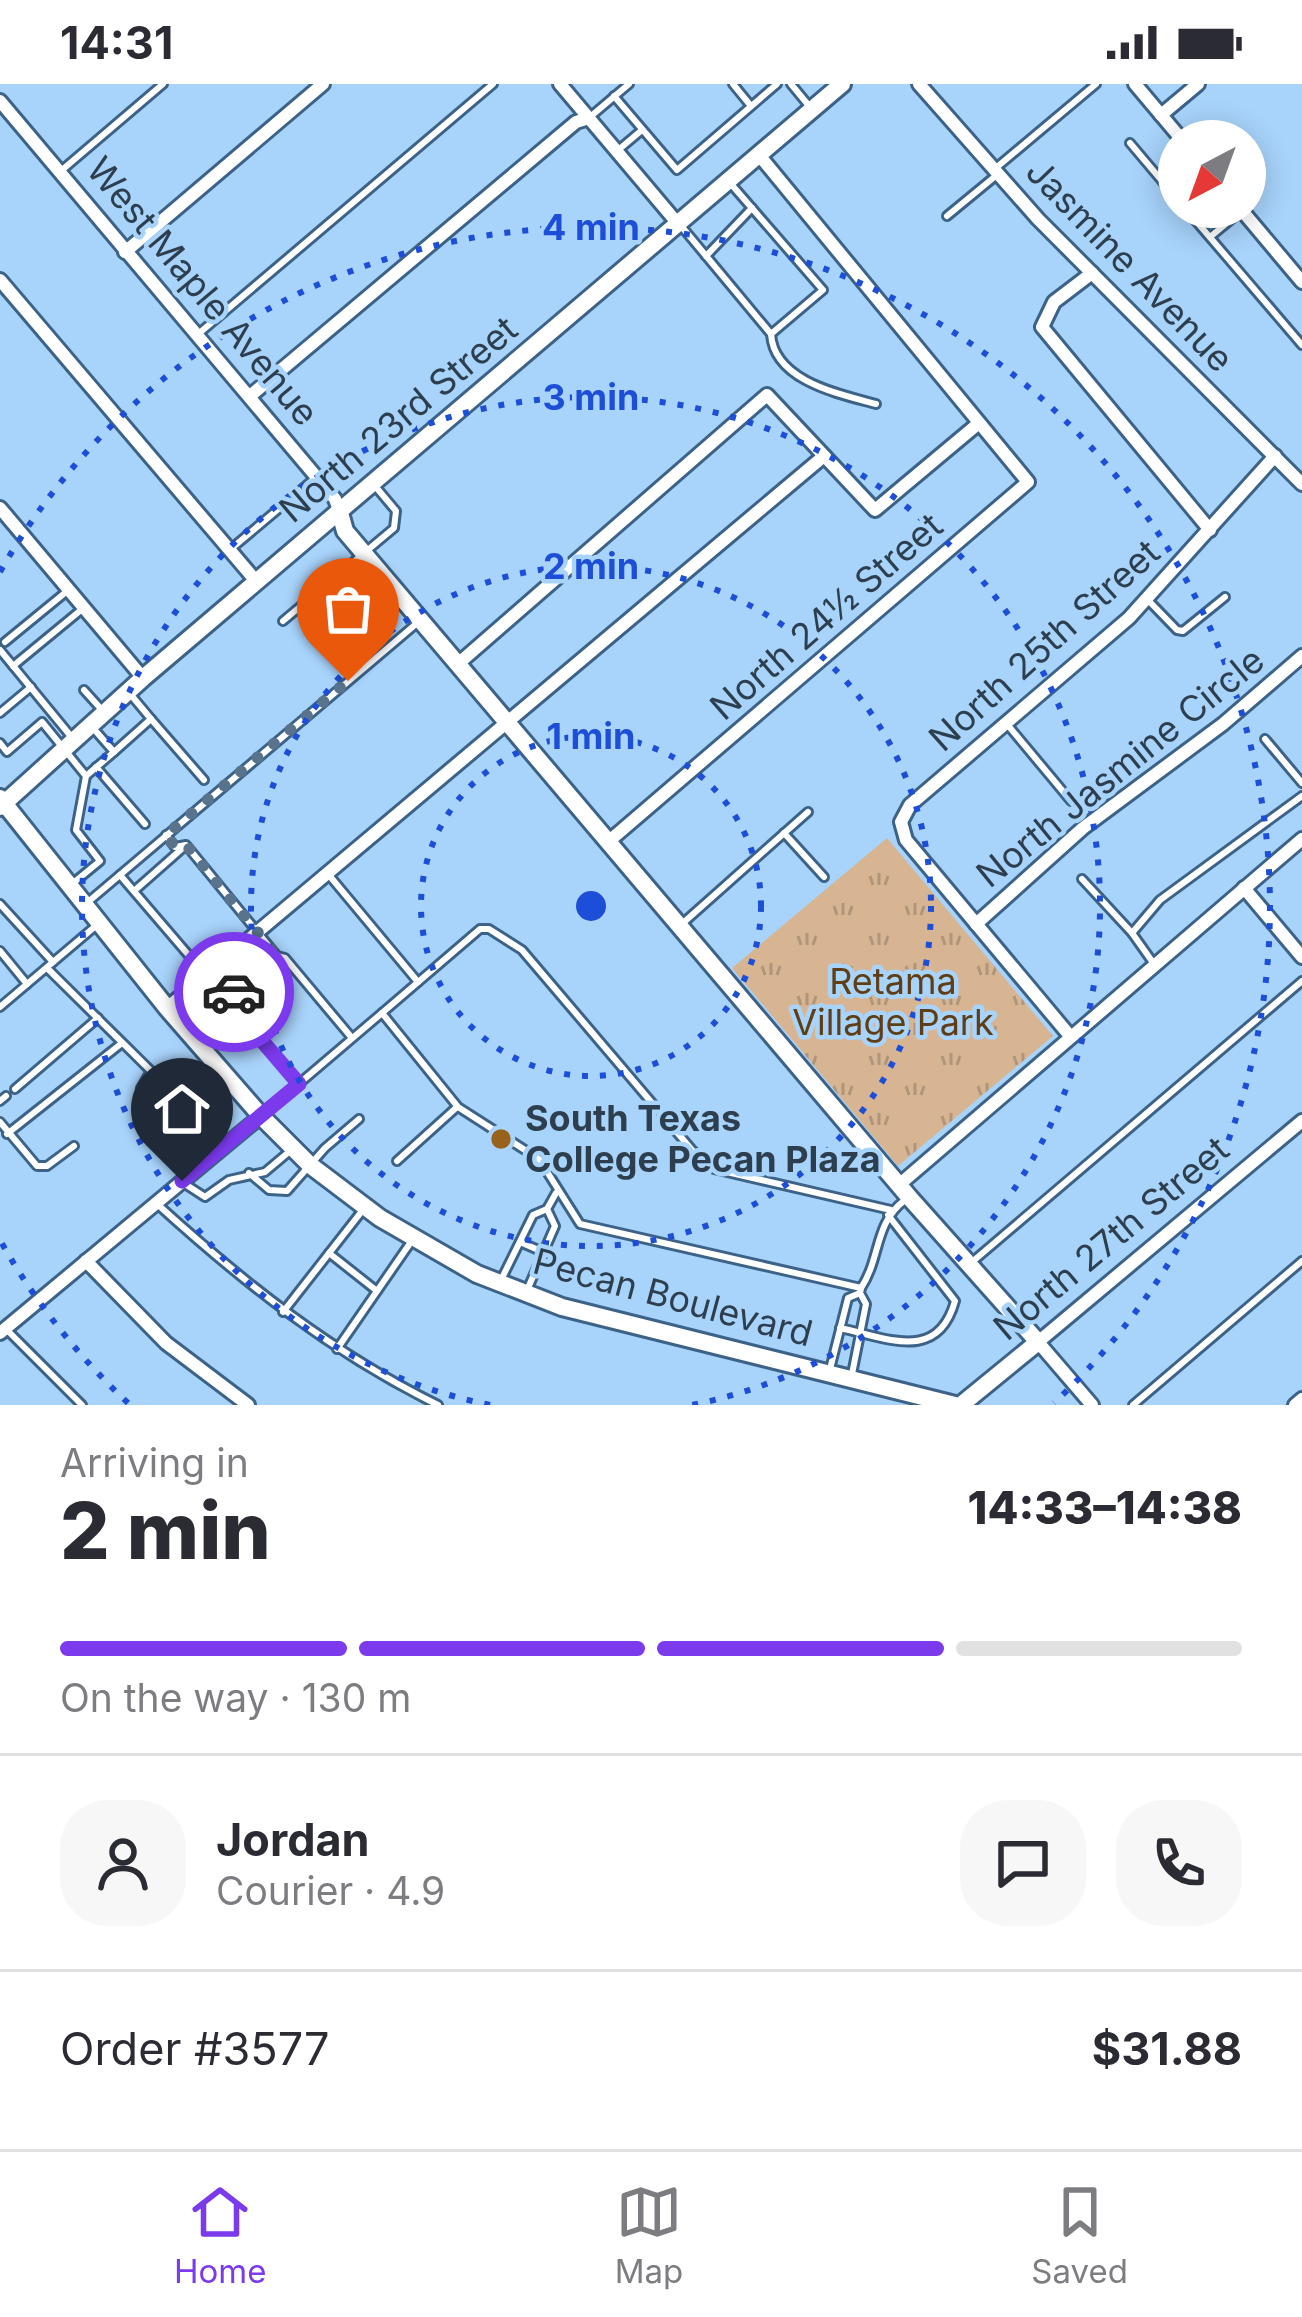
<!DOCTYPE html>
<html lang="en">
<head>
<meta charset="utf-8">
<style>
  body { margin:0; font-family:Inter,sans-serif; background:#f7f7f7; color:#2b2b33; height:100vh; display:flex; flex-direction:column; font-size:45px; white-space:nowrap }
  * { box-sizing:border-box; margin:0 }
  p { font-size:39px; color:#7c7c81 }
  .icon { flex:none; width:66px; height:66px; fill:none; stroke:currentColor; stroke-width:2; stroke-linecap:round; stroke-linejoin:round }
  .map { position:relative; height:1321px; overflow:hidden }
  .drawer { display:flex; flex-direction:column; background:#fff; flex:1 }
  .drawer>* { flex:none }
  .needle { width:78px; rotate:221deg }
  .tools { position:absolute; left:1158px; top:36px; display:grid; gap:24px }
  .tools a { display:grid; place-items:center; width:108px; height:108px; border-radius:50%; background:#fff; box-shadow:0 6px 30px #0003; font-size:60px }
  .pin { position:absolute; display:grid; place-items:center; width:102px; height:102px; color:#fff; margin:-123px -51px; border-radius:50% 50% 50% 0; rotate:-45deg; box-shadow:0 0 12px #0007 }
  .pin .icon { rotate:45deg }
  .courier { position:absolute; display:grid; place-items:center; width:120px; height:120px; margin:-60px; border:9px solid #7c3aed; border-radius:50%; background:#fff; color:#222; box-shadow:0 3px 15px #0007 }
  .head em { font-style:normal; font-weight:800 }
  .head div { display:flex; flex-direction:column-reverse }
  .head { display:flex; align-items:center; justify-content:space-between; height:204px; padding:0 60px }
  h1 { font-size:78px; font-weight:800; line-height:90px }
  .bar { display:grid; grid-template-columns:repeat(4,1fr); gap:18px 12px; align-content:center; height:144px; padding:0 60px }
  .bar i { height:15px; border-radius:9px; background:#e1e1e2 }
  .bar .current { background:#7c3aed }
  .bar p { grid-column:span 4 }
  .line { display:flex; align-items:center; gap:30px; padding:0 60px; border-top:3px solid #e1e1e2 }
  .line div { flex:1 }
  .round { display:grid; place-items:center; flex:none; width:126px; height:126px; border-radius:48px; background:#f7f7f7 }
  .status { display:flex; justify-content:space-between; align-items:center; height:84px; padding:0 60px; background:#fff; direction:ltr }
  .status svg { height:33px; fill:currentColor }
  .tabs { display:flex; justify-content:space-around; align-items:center; height:168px; border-top:3px solid #e1e1e2; background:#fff; font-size:33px; color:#7c7c81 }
  .tabs a { display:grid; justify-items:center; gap:6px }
  .tabs .current { color:#7c3aed }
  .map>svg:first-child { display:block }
  .park { fill:url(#park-tufts) }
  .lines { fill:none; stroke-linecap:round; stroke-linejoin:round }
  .lane-casing { stroke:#3c6387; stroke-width:12 }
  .street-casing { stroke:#3c6387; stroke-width:18 }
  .secondary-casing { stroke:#3c6387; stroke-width:22 }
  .lane { stroke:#fff; stroke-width:6 }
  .street { stroke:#fff; stroke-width:12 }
  .secondary { stroke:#fff; stroke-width:16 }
  .done { stroke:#58738b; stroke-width:12; stroke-dasharray:0 21.6 }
  .route { stroke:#7c3aed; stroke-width:15 }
  .ring { fill:none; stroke:#1d4ed8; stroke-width:6; stroke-dasharray:6 12 }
  .poi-dot { fill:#99621c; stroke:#a8d3fb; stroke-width:4.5 }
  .labels { text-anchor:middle; stroke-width:9; stroke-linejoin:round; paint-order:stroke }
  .street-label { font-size:36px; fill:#2d3f4f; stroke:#a8d3fb }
  .park-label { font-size:36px; fill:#5f3d15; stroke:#a8d3fb }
  .poi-label { font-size:36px; font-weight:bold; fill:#2d3f4f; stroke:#a8d3fb; text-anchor:start }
  .centre { fill:#1d4ed8; stroke:#a8d3fb; stroke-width:6 }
  .ring-label { font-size:36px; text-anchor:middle; font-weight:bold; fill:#1d4ed8; stroke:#a8d3fb; stroke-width:9; stroke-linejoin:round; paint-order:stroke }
</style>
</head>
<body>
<div class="status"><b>14:31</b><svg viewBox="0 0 49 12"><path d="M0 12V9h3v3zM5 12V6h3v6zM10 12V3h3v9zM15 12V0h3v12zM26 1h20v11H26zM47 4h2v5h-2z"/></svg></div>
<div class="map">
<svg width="1302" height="1321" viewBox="0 0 1302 1321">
  <defs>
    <pattern id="park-tufts" width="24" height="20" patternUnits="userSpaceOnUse" patternTransform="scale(3)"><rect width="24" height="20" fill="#d7b593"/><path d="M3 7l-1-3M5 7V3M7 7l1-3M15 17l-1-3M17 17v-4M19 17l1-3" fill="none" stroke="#af957a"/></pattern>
  </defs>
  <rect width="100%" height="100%" fill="#a8d3fb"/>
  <!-- park -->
  <path class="park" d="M887,754l166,198 -155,130 -166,-198z"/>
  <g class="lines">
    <!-- lane casing -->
    <g class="lane-casing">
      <g id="lane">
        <path d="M733,0l18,22"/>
        <path d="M791,0l19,23"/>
        <path d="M614,12l63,74 100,-86"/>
        <path d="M590,33l39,-33"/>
        <path d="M1130,59l49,58"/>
        <path d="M617,67l25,-21"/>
        <path d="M997,83l99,-83"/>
        <path d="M62,86l101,-86"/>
        <path d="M1184,123l118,138"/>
        <path d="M947,132l51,-42"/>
        <path d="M682,143l89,107 52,-44 -92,-106"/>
        <path d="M1210,153l29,-24"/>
        <path d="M706,172l46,-48"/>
        <path d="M771,250c3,47 68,60 105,70"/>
        <path d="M197,251l296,-251"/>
        <path d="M232,464l82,-69"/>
        <path d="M1147,515l30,31 6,1 42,-34"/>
        <path d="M283,537l111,-93 2,-17 -21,-25"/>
        <path d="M382,540l-17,-22 21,-18"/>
        <path d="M5,558l61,-50"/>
        <path d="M0,566l74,90"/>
        <path d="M13,582l68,-56"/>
        <path d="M84,606l18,20"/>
        <path d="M0,629l31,-26"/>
        <path d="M151,635l53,61"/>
        <path d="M1006,639l65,78"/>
        <path d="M93,644l21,24 37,-33 -20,-24"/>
        <path d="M1265,655l37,44"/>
        <path d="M0,659l7,9 35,-30 44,54 -10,54 24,31 -28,23"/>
        <path d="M96,683l49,57"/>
        <path d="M86,692l28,-24"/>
        <path d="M784,749l40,44"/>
        <path d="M166,751l9,12 11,-2 91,111 8,2 67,80"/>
        <path d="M328,790l90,108"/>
        <path d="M120,791l179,209"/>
        <path d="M1082,795l50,54"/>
        <path d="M134,807l51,-45"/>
        <path d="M88,818l328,-278"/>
        <path d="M0,820l53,58"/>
        <path d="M683,839l125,-111"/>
        <path d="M0,867l27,33"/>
        <path d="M1154,880l-22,-31 28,-33 142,-104"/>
        <path d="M47,884l104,103 -10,17"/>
        <path d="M226,915l51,-43"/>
        <path d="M0,923l98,-83"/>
        <path d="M382,929l98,-84h9l33,21 170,200 22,19 177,41"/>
        <path d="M209,979l-46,38 48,52"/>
        <path d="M15,1005l83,-71"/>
        <path d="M0,1017l6,-5"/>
        <path d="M261,1032l121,-103 76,94 81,52 41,65 281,64"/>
        <path d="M0,1038l37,44h10l27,-20"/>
        <path d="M7,1050l115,-91"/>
        <path d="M397,1077l60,-54"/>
        <path d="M249,1089l20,17 18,1 38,-43 34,-29"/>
        <path d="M185,1100l20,13 24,-17 36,-8 25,-21"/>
        <path d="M156,1119c88,80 175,149 282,202"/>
        <path d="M520,1158l23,10"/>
        <path d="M329,1169l48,38"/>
        <path d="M972,1178l330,-281"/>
        <path d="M501,1196l32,-65 14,-6 9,-16"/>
        <path d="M528,1204l27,-62 -8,-17"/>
        <path d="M283,1228l79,-101"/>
        <path d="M840,1244c47,10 98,35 115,-27l-67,-86"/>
        <path d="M8,1247l74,74"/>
        <path d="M337,1265l76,-110"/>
        <path d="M830,1285l18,-71 12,-5"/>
        <path d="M852,1290l14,-70 -6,-11 1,-5c20,-30 13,-65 44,-88"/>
        <path d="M1133,1321l169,-144"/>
      </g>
    </g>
    <!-- street casing -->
    <g class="street-casing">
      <g id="street">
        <path d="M560,0l119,141"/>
        <path d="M919,0l119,135 264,265"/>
        <path d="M1135,0l48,57"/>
        <path d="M0,17l335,398 5,14"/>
        <path d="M1161,31l37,-31"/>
        <path d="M1239,123l63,75"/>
        <path d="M125,168l198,-168"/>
        <path d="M1092,189l-38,29 -12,25 168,203"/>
        <path d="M0,196l256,301"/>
        <path d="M250,312l326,-274 13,-4"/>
        <path d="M0,424l143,170"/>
        <path d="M459,579l308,-268 108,115 104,-87"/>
        <path d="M608,758l420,-360 -269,-327"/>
        <path d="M1244,804l58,69"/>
        <path d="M976,840l107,-96 140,-104 79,-68"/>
        <path d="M167,924l657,-552"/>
        <path d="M1070,952l-164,-196 -5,-18 9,-17 219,-187 146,-162"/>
        <path d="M900,1100l402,-345"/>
        <path d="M86,1177l80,82 82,62"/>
        <path d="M0,1249l261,-217"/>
        <path d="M1092,1321l-54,-63 264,-221"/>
        <path d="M1295,1321l7,-6"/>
      </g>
    </g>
    <!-- secondary casing -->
    <g class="secondary-casing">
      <g id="secondary">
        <path d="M340,429l5,18 564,666 129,145 -77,63"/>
        <path d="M0,714l167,210 94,108 49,49 70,53 97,56 85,33 393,98"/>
        <path d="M0,723l143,-129 699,-594"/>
      </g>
    </g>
    <!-- lane -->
    <use href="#lane" class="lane"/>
    <!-- street -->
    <use href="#street" class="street"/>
    <!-- secondary -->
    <use href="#secondary" class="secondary"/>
  </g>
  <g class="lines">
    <!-- done -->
    <path class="done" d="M234,908l43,-36 -91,-111 -11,2 -9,-12 182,-154"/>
    <!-- route -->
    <path class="route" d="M182,1097l117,-97 -73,-85 8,-7"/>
  </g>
  <!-- distance rings -->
  <g class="ring">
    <circle cx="591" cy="822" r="170"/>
    <circle cx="591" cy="822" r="340"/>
    <path d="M490 1321A509 509 0 1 1 692 1321"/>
    <path d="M128 1319A679 679 0 0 1 0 1156M0 488A679 679 0 1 1 1054 1319"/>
  </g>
  <!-- markers -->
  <circle class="poi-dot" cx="501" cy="1055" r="12"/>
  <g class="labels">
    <!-- street labels -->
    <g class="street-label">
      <text transform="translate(1130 181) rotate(46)" y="13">Jasmine Avenue</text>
      <text transform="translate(203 207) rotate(50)" y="13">West Maple Avenue</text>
      <text transform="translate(398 335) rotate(-40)" y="13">North 23rd Street</text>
      <text transform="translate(826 532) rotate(-41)" y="13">North 24½ Street</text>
      <text transform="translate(1044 561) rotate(-42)" y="13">North 25th Street</text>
      <text transform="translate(1120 683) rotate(-39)" y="13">North Jasmine Circle</text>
      <text transform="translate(1111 1154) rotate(-40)" y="13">North 27th Street</text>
      <text transform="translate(673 1213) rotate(15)" y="13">Pecan Boulevard</text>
    </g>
    <!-- park labels -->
    <g class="park-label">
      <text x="893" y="910">Retama<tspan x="893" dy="41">Village Park</tspan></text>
    </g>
    <!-- poi labels -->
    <g class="poi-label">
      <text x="525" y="1047">South Texas<tspan x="525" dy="41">College Pecan Plaza</tspan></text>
    </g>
  </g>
  <circle cx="591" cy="822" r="18" class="centre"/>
  <g class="ring-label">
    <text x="591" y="156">4 min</text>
    <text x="591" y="326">3 min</text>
    <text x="591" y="495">2 min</text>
    <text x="591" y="665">1 min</text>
  </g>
</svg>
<div class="tools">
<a><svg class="needle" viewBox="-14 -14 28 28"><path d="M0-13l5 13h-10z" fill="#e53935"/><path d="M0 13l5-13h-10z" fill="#7c7c81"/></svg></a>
</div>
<div class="pin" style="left:348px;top:597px;background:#ea580c"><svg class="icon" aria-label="bag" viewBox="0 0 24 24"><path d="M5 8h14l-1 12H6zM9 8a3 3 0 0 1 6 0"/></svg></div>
<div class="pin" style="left:182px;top:1097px;background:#1f2937"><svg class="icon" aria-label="home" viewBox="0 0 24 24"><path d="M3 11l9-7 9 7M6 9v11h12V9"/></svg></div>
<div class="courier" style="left:234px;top:908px"><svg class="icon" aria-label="car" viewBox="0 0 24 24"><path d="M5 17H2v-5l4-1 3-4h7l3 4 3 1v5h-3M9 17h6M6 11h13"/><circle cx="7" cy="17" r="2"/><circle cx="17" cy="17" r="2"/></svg></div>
</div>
<section class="drawer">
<div class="head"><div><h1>2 min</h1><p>Arriving in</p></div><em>14:33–14:38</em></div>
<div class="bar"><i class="current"></i><i class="current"></i><i class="current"></i><i></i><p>On the way · 130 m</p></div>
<div class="line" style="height:216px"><a class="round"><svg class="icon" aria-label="person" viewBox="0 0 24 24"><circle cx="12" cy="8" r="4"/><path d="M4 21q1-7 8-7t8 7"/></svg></a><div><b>Jordan</b><p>Courier · 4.9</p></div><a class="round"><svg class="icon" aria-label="chat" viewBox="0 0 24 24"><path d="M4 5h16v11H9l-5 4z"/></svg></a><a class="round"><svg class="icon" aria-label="phone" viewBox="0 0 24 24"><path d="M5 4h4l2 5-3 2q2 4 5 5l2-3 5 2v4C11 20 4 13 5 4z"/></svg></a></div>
<div class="line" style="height:156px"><div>Order #3577</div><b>$31.88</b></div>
</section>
<nav class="tabs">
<a class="current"><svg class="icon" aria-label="home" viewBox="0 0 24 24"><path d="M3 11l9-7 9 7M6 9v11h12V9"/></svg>Home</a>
<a><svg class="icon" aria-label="map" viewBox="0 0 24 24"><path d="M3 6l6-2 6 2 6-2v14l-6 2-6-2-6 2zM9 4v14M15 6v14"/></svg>Map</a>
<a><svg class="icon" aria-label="saved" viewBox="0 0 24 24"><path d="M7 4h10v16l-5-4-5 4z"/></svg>Saved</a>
</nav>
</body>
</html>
